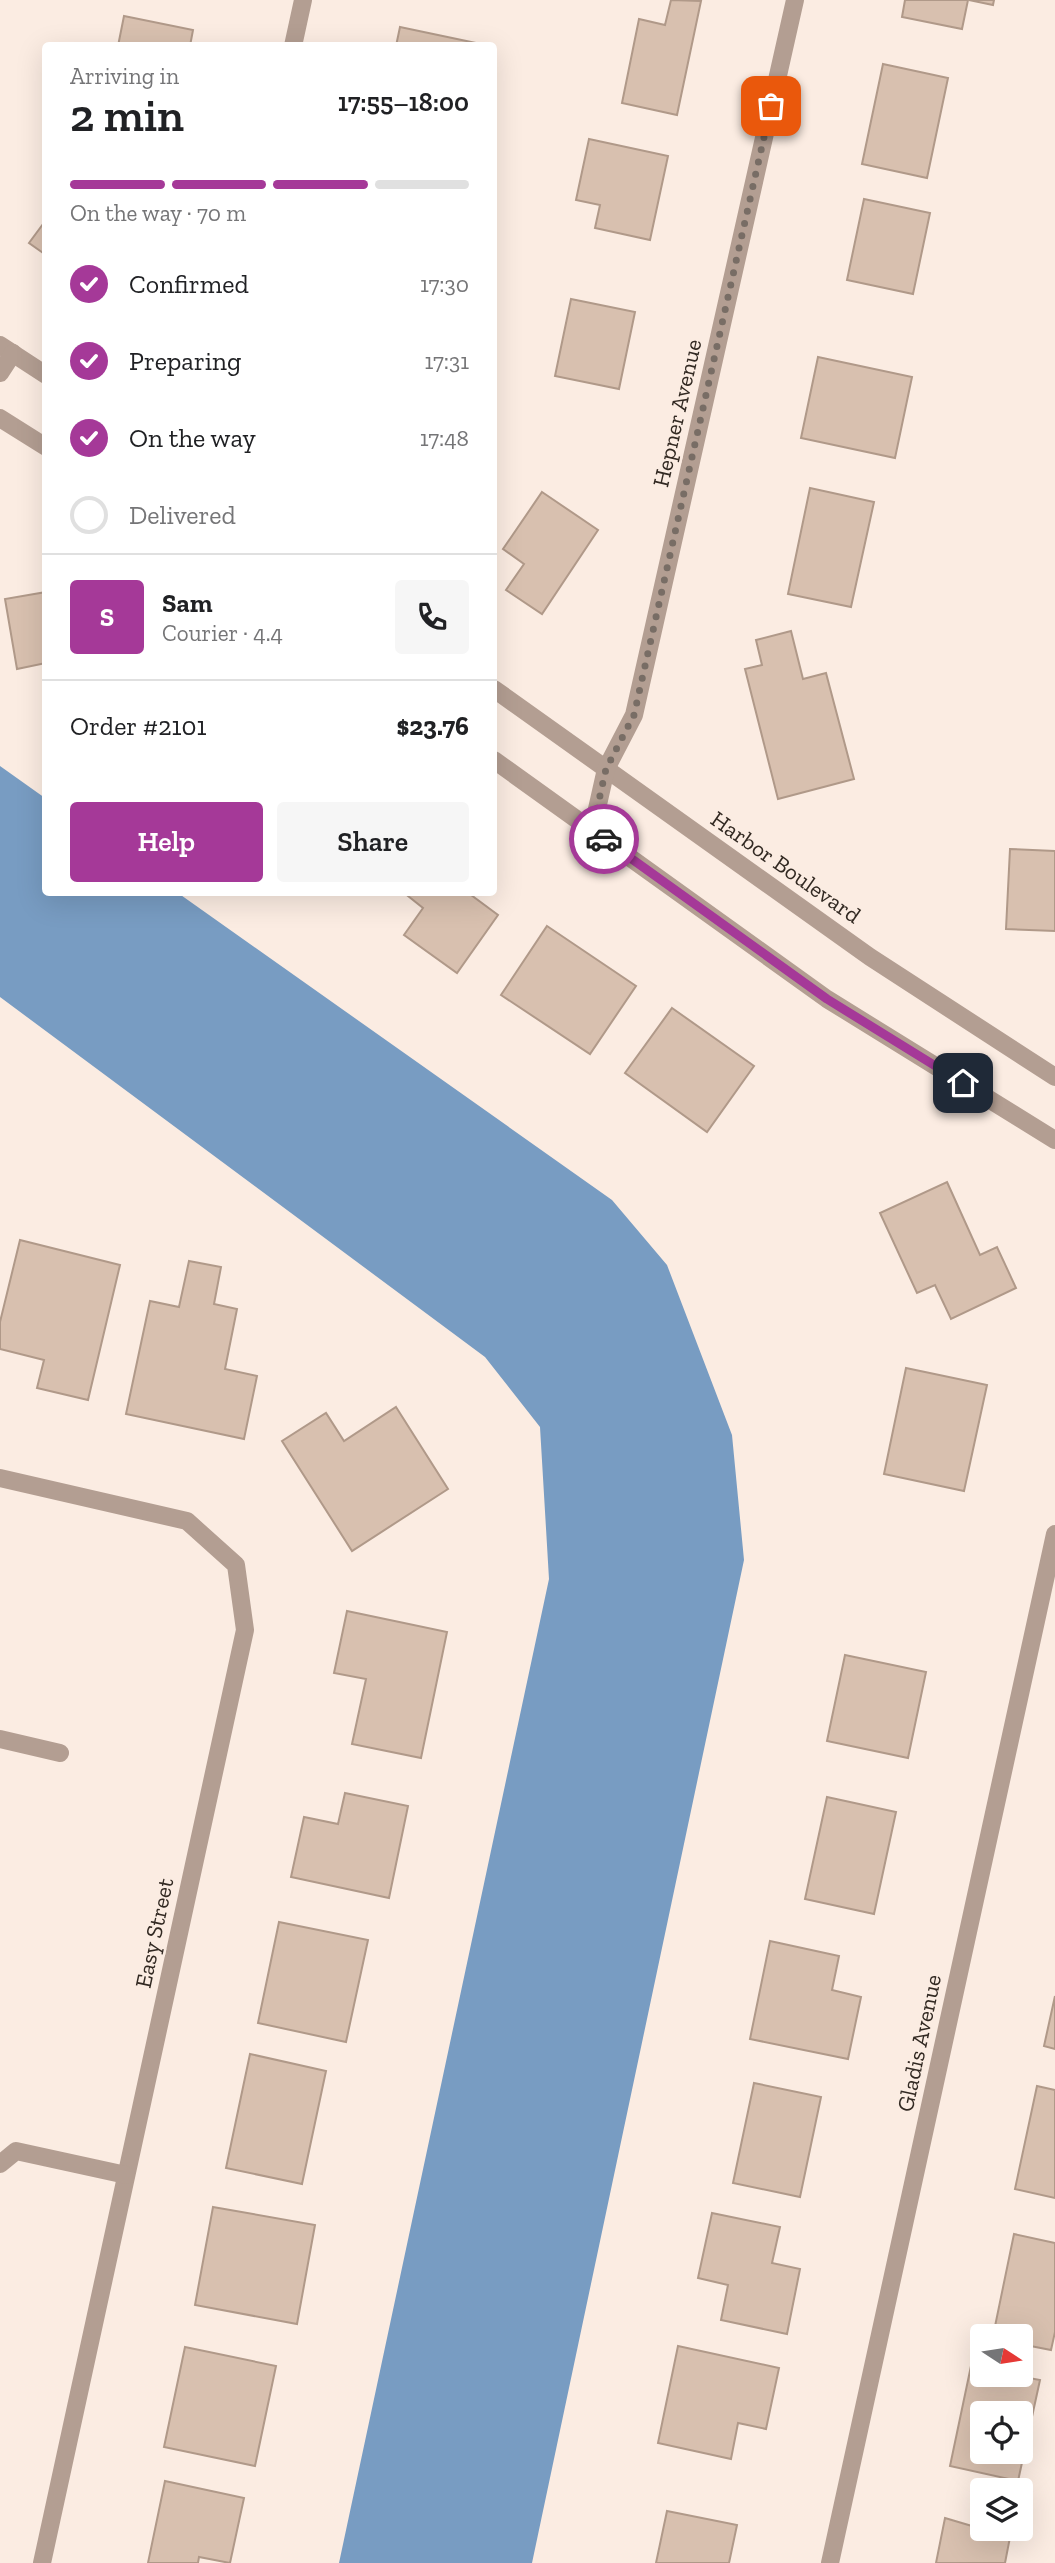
<!DOCTYPE html>
<html lang="en">
<head>
<meta charset="utf-8">
<style>
  body { margin:0; font-family:"Zilla Slab",serif; background:#f6f6f6; color:#202124; height:100vh; display:flex; flex-direction:column; font-size:26px; white-space:nowrap }
  * { box-sizing:border-box; margin:0 }
  p { font-size:23px; color:#757577 }
  .icon { flex:none; width:38px; height:38px; fill:none; stroke:currentColor; stroke-width:2; stroke-linecap:round; stroke-linejoin:round }
  .map { position:relative; flex:1; overflow:hidden }
  .sheet { position:absolute; left:42px; top:42px; width:455px; height:854px; display:flex; flex-direction:column; background:#fff; border-radius:7px; box-shadow:0 7px 28px #0002 }
  .sheet>* { flex:none }
  .needle { width:46px; rotate:102deg }
  .tools { position:absolute; left:970px; top:2324px; display:grid; gap:14px }
  .tools a { display:grid; place-items:center; width:63px; height:63px; border-radius:7px; background:#fff; box-shadow:0 7px 28px #0002; font-size:35px }
  .pin { position:absolute; display:grid; place-items:center; width:60px; height:60px; color:#fff; margin:-30px; border-radius:14px; box-shadow:0 4px 10px #0006 }
  .courier { position:absolute; display:grid; place-items:center; width:70px; height:70px; margin:-35px; border:5px solid #a53998; border-radius:50%; background:#fff; color:#222; box-shadow:0 2px 9px #0007 }
  .headline em { font-style:normal; font-weight:600 }
  .headline div { display:flex; flex-direction:column-reverse }
  .headline { display:flex; align-items:center; justify-content:space-between; height:119px; padding:0 28px }
  h1 { font-size:46px; font-weight:600; line-height:52px }
  .bar { display:grid; grid-template-columns:repeat(4,1fr); gap:10px 7px; align-content:center; height:84px; padding:0 28px }
  .bar i { height:9px; border-radius:5px; background:#e0e0e0 }
  .bar .selected { background:#a53998 }
  .bar p { grid-column:span 4 }
  .line { display:flex; align-items:center; gap:18px; padding:0 28px; border-top:2px solid #e0e0e0 }
  .line div { flex:1 }
  .round { display:grid; place-items:center; flex:none; width:74px; height:74px; border-radius:7px; background:#f6f6f6 }
  ol { padding:0 28px; list-style:none }
  li { display:flex; align-items:center; gap:21px; height:77px }
  li p { margin-inline-start:auto }
  li .icon { padding:7px; border-radius:50%; background:#a53998; color:#fff; stroke-width:4 }
  li:last-child { color:#757577 }
  li i { width:38px; height:38px; border:4px solid #e0e0e0; border-radius:50% }
  .button { display:flex; gap:14px; margin-top:auto; padding:14px 28px }
  .button a { flex:1; height:80px; border-radius:7px; background:#a53998; color:#fff; font-size:28px; font-weight:600; line-height:80px; text-align:center }
  .button a+a { background:#f6f6f6; color:#202124 }
  .map>svg:first-child { display:block }
  .water { fill:#789cc2 }
  .building { fill:#d8c0af; stroke:#b09989; stroke-width:2; fill-rule:evenodd }
  .lines { fill:none; stroke-linecap:round; stroke-linejoin:round }
  .minor { stroke:#b39e92; stroke-width:18 }
  .done { stroke:#786d65; stroke-width:7; stroke-dasharray:0 12.6 }
  .route { stroke:#a53998; stroke-width:9 }
  .labels { text-anchor:middle; stroke-width:5; stroke-linejoin:round; paint-order:stroke }
  .street-label { font-size:23px; fill:#322922; stroke:#fbece2 }
</style>
</head>
<body>
<div class="map">
<svg width="1055" height="2563" viewBox="0 0 1055 2563">
  <rect width="100%" height="100%" fill="#fbece2"/>
  <!-- water -->
  <path class="water" d="M0,766l45,32 1,94 132,1 434,307 55,65 65,170 12,125 -212,1003h-193l210,-984 -9,-152 -55,-70 -485,-360z"/>
  <!-- building -->
  <g class="building">
    <path d="M671,0l30,1 -24,114 -55,-12 17,-84 26,6z"/>
    <path d="M905,0h63l-6,29 -60,-12z"/>
    <path d="M969,0h25l-1,5z"/>
    <path d="M124,16l69,14 -3,16h-72z"/>
    <path d="M400,27l76,16 -1,3h-79z"/>
    <path d="M883,64l65,14 -21,100 -65,-14z"/>
    <path d="M589,139l79,17 -18,84 -55,-12 5,-23 -24,-5z"/>
    <path d="M864,199l66,14 -17,81 -66,-14z"/>
    <path d="M46,220v35l-17,-12z"/>
    <path d="M571,299l64,13 -16,77 -64,-13z"/>
    <path d="M818,357l94,20 -17,81 -94,-20z"/>
    <path d="M810,488l64,14 -23,105 -63,-13z"/>
    <path d="M542,492l56,38 -56,84 -36,-24 18,-26 -21,-15z"/>
    <path d="M46,592v71l-29,6 -12,-70z"/>
    <path d="M791,631l12,48 23,-6 28,106 -76,20 -33,-130 17,-4 -6,-25z"/>
    <path d="M1010,849l45,2v80l-49,-2z"/>
    <path d="M403,892h64l31,23 -41,58 -53,-38 19,-27z"/>
    <path d="M547,926l89,60 -46,68 -89,-59z"/>
    <path d="M672,1008l82,58 -47,66 -82,-59z"/>
    <path d="M947,1182l33,73 17,-8 19,41 -65,31 -16,-34 -18,8 -37,-80z"/>
    <path d="M20,1240l100,25 -32,135 -51,-12 7,-28 -44,-11v-27z"/>
    <path d="M189,1261l32,6 -7,37 23,5 -12,60 32,7 -13,63 -118,-25 24,-113 29,6z"/>
    <path d="M906,1368l81,17 -23,106 -80,-17z"/>
    <path d="M396,1407l52,82 -96,62 -70,-110 44,-28 18,28z"/>
    <path d="M347,1611l100,21 -26,126 -69,-14 14,-65 -32,-6z"/>
    <path d="M845,1655l81,17 -18,86 -81,-17z"/>
    <path d="M345,1793l63,13 -19,92 -98,-21 13,-60 34,7z"/>
    <path d="M827,1797l69,15 -22,102 -69,-15z"/>
    <path d="M279,1922l89,18 -22,102 -88,-19z"/>
    <path d="M770,1941l69,15 -7,34 29,7 -13,62 -98,-20z"/>
    <path d="M1055,1996v53l-11,-3z"/>
    <path d="M250,2054l76,17 -24,113 -76,-16z"/>
    <path d="M754,2083l67,14 -21,100 -67,-14z"/>
    <path d="M1037,2086l18,4v108l-40,-9z"/>
    <path d="M213,2207l102,18 -18,99 -102,-19z"/>
    <path d="M712,2213l68,14 -8,36 28,6 -13,65 -66,-14 7,-35 -30,-7z"/>
    <path d="M1014,2234l41,9v89l-4,18 -31,-6v-8h-27z"/>
    <path d="M678,2346l101,22 -13,61 -28,-6 -7,36 -73,-16z"/>
    <path d="M185,2347l91,19 -21,100 -91,-19z"/>
    <path d="M971,2366l11,2v7h31l27,5 -22,101 -68,-15zM982,2413h38v39h-38z"/>
    <path d="M165,2481l79,17 -14,65 -31,-6 -1,6h-50z"/>
    <path d="M667,2511l70,14 -8,38h-73z"/>
    <path d="M945,2518l37,11 29,3 -6,31h-69z"/>
  </g>
  <g class="lines">
    <!-- minor -->
    <g class="minor">
      <path d="M293,46l10,-46"/>
      <path d="M0,345l46,30"/>
      <path d="M0,373l13,-20"/>
      <path d="M0,418l46,29"/>
      <path d="M494,689l376,268 185,120"/>
      <path d="M494,760l333,239 228,141"/>
      <path d="M592,831l14,-62 28,-54 161,-715"/>
      <path d="M0,1478l187,43 49,44 9,65 -203,933"/>
      <path d="M0,1739l60,14"/>
      <path d="M0,2164l16,-13 110,24"/>
      <path d="M830,2563l225,-1029"/>
    </g>
  </g>
  <g class="lines">
    <!-- done -->
    <path class="done" d="M604,839l-12,-8 14,-62 28,-54 137,-609"/>
    <!-- route -->
    <path class="route" d="M604,839l223,160 136,84"/>
  </g>
  <g class="labels">
    <!-- street labels -->
    <g class="street-label">
      <text transform="translate(677 413) rotate(-77)" y="8">Hepner Avenue</text>
      <text transform="translate(786 867) rotate(35)" y="8">Harbor Boulevard</text>
      <text transform="translate(154 1933) rotate(-78)" y="8">Easy Street</text>
      <text transform="translate(919 2043) rotate(-78)" y="8">Gladis Avenue</text>
    </g>
  </g>
</svg>
<div class="tools">
<a><svg class="needle" viewBox="-14 -14 28 28"><path d="M0-13l5 13h-10z" fill="#e53935"/><path d="M0 13l5-13h-10z" fill="#757577"/></svg></a>
<a><svg class="icon" aria-label="locate" viewBox="0 0 24 24"><circle cx="12" cy="12" r="6"/><path d="M12 2v4M12 18v4M2 12h4M18 12h4"/></svg></a>
<a><svg class="icon" aria-label="layers" viewBox="0 0 24 24"><path d="M12 4l9 5-9 5-9-5zM3 14l9 5 9-5"/></svg></a>
</div>
<div class="pin" style="left:771px;top:106px;background:#ea580c"><svg class="icon" aria-label="bag" viewBox="0 0 24 24"><path d="M5 8h14l-1 12H6zM9 8a3 3 0 0 1 6 0"/></svg></div>
<div class="pin" style="left:963px;top:1083px;background:#1f2937"><svg class="icon" aria-label="home" viewBox="0 0 24 24"><path d="M3 11l9-7 9 7M6 9v11h12V9"/></svg></div>
<div class="courier" style="left:604px;top:839px"><svg class="icon" aria-label="car" viewBox="0 0 24 24"><path d="M5 17H2v-5l4-1 3-4h7l3 4 3 1v5h-3M9 17h6M6 11h13"/><circle cx="7" cy="17" r="2"/><circle cx="17" cy="17" r="2"/></svg></div>
<section class="sheet">
<div class="headline"><div><h1>2 min</h1><p>Arriving in</p></div><em>17:55–18:00</em></div>
<div class="bar"><i class="selected"></i><i class="selected"></i><i class="selected"></i><i></i><p>On the way · 70 m</p></div>
<ol>
<li><svg class="icon" aria-label="check" viewBox="0 0 24 24"><path d="M5 12l5 5 9-10"/></svg>Confirmed<p>17:30</p></li>
<li><svg class="icon" aria-label="check" viewBox="0 0 24 24"><path d="M5 12l5 5 9-10"/></svg>Preparing<p>17:31</p></li>
<li><svg class="icon" aria-label="check" viewBox="0 0 24 24"><path d="M5 12l5 5 9-10"/></svg>On the way<p>17:48</p></li>
<li><i></i>Delivered</li>
</ol>
<div class="line" style="height:126px"><b class="round" style="background:#a53998;color:#fff">S</b><div><b>Sam</b><p>Courier · 4.4</p></div><a class="round"><svg class="icon" aria-label="phone" viewBox="0 0 24 24"><path d="M5 4h4l2 5-3 2q2 4 5 5l2-3 5 2v4C11 20 4 13 5 4z"/></svg></a></div>
<div class="line" style="height:91px"><div>Order #2101</div><b>$23.76</b></div>
<div class="button"><a>Help</a><a>Share</a></div>
</section>
</div>
</body>
</html>
